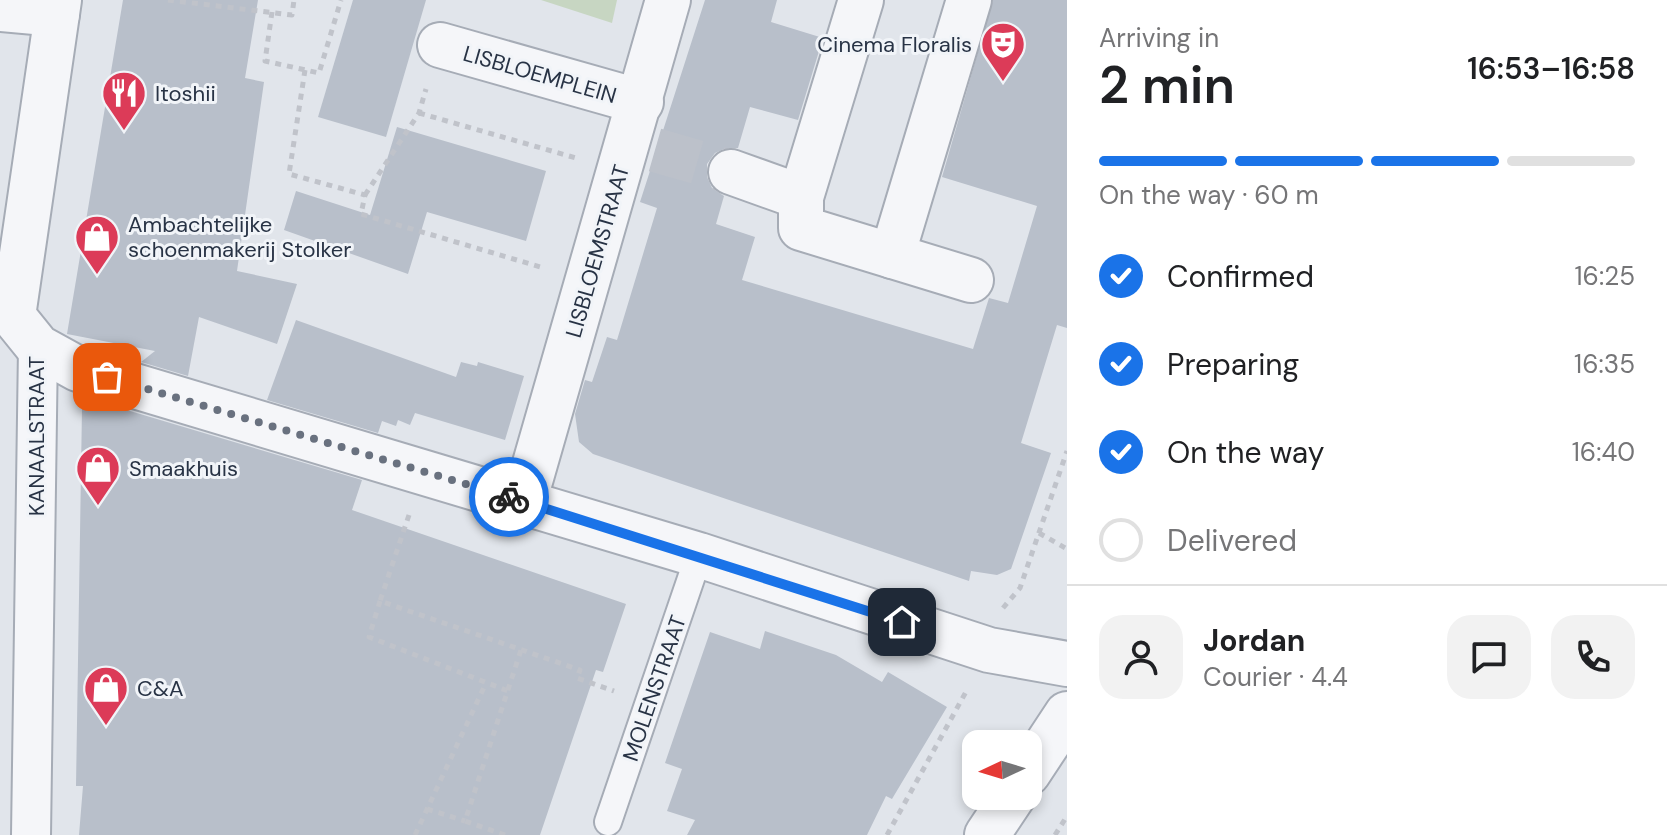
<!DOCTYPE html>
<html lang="en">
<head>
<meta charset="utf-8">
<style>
  body { margin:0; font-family:"DM Sans",sans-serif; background:#f2f2f2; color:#202124; height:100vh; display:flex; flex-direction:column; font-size:30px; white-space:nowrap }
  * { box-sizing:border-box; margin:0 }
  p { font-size:26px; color:#757577 }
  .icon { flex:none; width:44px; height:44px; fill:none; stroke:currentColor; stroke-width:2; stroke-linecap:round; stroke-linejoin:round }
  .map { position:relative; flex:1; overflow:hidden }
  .side { display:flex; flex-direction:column; background:#fff; width:600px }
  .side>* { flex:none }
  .needle { width:52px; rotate:266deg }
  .fabs { position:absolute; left:962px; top:730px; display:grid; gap:16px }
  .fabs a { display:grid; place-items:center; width:80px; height:80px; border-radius:16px; background:#fff; box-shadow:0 4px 12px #0003; font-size:40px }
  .pin { position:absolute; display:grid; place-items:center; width:68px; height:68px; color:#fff; margin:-34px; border-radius:16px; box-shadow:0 4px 12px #0006 }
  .courier { position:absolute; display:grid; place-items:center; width:80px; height:80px; margin:-40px; border:6px solid #1a73e8; border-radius:50%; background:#fff; color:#222; box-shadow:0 2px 10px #0007 }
  .headline em { font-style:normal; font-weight:600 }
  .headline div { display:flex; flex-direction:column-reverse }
  .headline { display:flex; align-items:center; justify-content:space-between; height:136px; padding:0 32px }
  h1 { font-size:52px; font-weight:600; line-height:60px }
  .bar { display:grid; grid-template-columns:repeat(4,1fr); gap:12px 8px; align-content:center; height:96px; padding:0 32px }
  .bar i { height:10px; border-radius:6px; background:#e0e0e0 }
  .bar .selected { background:#1a73e8 }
  .bar p { grid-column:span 4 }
  .line { display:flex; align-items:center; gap:20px; padding:0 32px; border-top:2px solid #e0e0e0 }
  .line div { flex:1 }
  .round { display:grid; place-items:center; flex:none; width:84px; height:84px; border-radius:24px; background:#f2f2f2 }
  ol { padding:0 32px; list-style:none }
  li { display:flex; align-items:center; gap:24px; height:88px }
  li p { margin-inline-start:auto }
  li .icon { padding:8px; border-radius:50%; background:#1a73e8; color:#fff; stroke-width:4 }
  li:last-child { color:#757577 }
  li i { width:44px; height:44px; border:4px solid #e0e0e0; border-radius:50% }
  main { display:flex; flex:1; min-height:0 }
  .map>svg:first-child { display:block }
  .green { fill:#c7d6c2 }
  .building { fill:#b8bfca }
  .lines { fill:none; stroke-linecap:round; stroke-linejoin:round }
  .minor-tunnel { stroke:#bcc1ca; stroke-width:44; stroke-dasharray:44 22; stroke-linecap:butt }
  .service-casing { stroke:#a6acb6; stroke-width:30 }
  .pedestrian-casing { stroke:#a6acb6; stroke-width:42 }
  .minor-casing { stroke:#a6acb6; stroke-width:48 }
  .path { stroke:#c0c3ca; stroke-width:5; stroke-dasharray:6 6; stroke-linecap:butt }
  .service { stroke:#f5f6f9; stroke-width:26 }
  .pedestrian { stroke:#f5f6f9; stroke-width:38 }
  .minor { stroke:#f5f6f9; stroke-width:44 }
  .done { stroke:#69717f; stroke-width:8; stroke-dasharray:0 14.4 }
  .route { stroke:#1a73e8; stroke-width:10 }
  .labels { text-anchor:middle; stroke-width:6; stroke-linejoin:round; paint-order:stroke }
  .poi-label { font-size:22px; fill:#283345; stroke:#f1f4f8; text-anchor:start }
  .street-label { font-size:22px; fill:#283345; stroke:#f1f4f8 }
</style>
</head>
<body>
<main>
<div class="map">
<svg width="1067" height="835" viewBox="0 0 1067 835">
  <rect width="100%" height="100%" fill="#e1e5eb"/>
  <!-- green -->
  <path class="green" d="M541,0h76l-5,23z"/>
  <!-- building -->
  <g class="building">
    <path d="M123,0h135l-13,78 19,4 -27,189 60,13 -20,60 -78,-27 -11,59 -47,-14 14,-11 -88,-17z"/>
    <path d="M353,0h73l-40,137 -68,-20z"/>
    <path d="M705,0h72l-6,22 52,16 -25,82 -48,-13 -12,41h-12l-11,5 -8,11v13l5,11 12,8 -8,28 39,13 -13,43 231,69 16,-51 19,5 29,-97 -95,-29 51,-177h74v328l-10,-3 -36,118 30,10 -40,116 -14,6 -26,-4 -2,10 -376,-127 -14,-12 -4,-28 10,-34 7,2 15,-45 10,3 40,-132 -17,-6z"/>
    <path d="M397,127l149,44 -20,70 -99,-29 -19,62 -124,-44 12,-39 74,24z"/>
    <path d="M296,320l160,57 5,-15 16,4 1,-4 46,14 -19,64 -90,-27 -5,12 -12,-5 -2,6 -14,-5 -4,12 -111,-33z"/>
    <path d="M93,400l269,80 -10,30 274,94 -23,68 -7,-2 -56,165h-461l4,-49h-7l6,-378z"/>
    <path d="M765,631l71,24 46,27 6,-10 59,35 -55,92 -6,-3 -19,39h-180l8,-15 -28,-9 15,-42 -17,-6 45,-131 50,17z"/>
  </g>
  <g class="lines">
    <!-- minor-tunnel -->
    <path class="minor-tunnel" d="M655,150l76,22"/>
    <!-- service casing -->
    <g class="service-casing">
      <path id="service" d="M608,822l91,-267"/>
    </g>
    <!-- pedestrian casing -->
    <g class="pedestrian-casing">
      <path id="pedestrian" d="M31,835l7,-488"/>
    </g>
    <!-- minor casing -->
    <g class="minor-casing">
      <g id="minor">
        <path d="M59,0l-46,316 25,31 40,22 621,186 290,95 78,14"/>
        <path d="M861,0l-60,197v31l170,52"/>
        <path d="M0,9l57,5"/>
        <path d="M440,45l201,57"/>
        <path d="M731,172l70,25"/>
        <path d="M892,256l77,-256"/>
        <path d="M524,502l144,-502"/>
        <path d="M1028,773l39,-59"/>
        <path d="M987,835l26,-39"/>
      </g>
    </g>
    <!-- path -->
    <g class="path">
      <path d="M168,0l124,15 2,-15"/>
      <path d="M272,12l-7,49 54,12 22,-73"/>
      <path d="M305,70l-16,104 76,21 -4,19 183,54"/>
      <path d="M419,113l157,45"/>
      <path d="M365,195l54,-82 7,-24"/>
      <path d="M409,515l-29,86 200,69 -3,8 37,13"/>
      <path d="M1039,533l28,16"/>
      <path d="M380,601l-11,36 139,54"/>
      <path d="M1003,608l17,-20 47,-137"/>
      <path d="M427,809l38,12"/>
      <path d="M415,835l71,-152"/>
      <path d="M505,835l-40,-14 56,-171"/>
      <path d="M887,835l80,-145"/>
      <path d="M1055,835l12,-19"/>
    </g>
    <!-- service -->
    <use href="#service" class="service"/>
    <!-- pedestrian -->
    <use href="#pedestrian" class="pedestrian"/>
    <!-- minor -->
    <use href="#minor" class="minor"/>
  </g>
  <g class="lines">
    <!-- done -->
    <path class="done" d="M107,377l402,120"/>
    <!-- route -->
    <path class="route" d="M509,497l393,125"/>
  </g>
  <!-- icons -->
  <defs>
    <g id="theatre-pin" transform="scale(2.3)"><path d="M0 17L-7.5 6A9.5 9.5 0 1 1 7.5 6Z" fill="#dc3b58" stroke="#f1f4f8"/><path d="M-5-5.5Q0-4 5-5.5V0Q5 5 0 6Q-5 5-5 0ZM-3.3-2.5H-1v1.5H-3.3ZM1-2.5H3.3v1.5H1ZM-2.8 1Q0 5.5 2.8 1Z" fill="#fff"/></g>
    <g id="restaurant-pin" transform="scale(2.3)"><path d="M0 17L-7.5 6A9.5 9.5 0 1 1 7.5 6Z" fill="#dc3b58" stroke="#f1f4f8"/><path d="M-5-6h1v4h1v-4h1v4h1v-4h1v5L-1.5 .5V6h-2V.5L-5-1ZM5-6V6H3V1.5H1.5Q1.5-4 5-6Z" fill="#fff"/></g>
    <g id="shop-pin" transform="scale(2.3)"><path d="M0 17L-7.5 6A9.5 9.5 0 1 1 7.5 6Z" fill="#dc3b58" stroke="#f1f4f8"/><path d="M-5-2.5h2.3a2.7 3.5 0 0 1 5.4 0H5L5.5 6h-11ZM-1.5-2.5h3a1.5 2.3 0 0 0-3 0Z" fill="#fff"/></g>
  </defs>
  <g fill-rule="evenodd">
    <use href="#theatre-pin" x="1003" y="44"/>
    <use href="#restaurant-pin" x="124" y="93"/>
    <use href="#shop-pin" x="97" y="237"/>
    <use href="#shop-pin" x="98" y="468"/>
    <use href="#shop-pin" x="106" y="688"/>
  </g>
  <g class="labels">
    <!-- poi labels -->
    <g class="poi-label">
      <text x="972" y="52" text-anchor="end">Cinema Floralis</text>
      <text x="155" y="101">Itoshii</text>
      <text x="128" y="232">Ambachtelijke<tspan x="128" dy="25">schoenmakerij Stolker</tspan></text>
      <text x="129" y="476">Smaakhuis</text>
      <text x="137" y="696">C&amp;A</text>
    </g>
    <!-- street labels -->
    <g class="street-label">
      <text transform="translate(540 74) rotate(16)" y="8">LISBLOEMPLEIN</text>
      <text transform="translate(597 251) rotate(-74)" y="8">LISBLOEMSTRAAT</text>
      <text transform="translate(36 436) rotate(-90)" y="8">KANAALSTRAAT</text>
      <text transform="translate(654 688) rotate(-71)" y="8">MOLENSTRAAT</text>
    </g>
  </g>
</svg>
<div class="fabs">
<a><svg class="needle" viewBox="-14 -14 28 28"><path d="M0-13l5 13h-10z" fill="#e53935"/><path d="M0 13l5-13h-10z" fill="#757577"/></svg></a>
</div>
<div class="pin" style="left:107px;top:377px;background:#ea580c"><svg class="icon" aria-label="bag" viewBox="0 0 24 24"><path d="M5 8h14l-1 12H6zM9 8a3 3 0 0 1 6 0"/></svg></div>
<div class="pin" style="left:902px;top:622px;background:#1f2937"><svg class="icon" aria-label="home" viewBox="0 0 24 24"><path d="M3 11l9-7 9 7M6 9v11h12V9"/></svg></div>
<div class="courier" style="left:509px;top:497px"><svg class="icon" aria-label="bike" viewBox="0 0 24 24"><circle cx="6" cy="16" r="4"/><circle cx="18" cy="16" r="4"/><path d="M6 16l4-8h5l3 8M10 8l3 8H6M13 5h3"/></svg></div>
</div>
<section class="side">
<div class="headline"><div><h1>2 min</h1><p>Arriving in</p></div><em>16:53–16:58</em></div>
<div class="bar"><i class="selected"></i><i class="selected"></i><i class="selected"></i><i></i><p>On the way · 60 m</p></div>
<ol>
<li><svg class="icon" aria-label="check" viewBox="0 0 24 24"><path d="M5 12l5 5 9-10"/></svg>Confirmed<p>16:25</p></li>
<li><svg class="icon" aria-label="check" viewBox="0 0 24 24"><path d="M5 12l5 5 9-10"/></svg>Preparing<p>16:35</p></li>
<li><svg class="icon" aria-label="check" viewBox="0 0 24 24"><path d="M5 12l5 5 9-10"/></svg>On the way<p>16:40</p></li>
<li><i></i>Delivered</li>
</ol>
<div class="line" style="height:144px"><a class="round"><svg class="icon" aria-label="person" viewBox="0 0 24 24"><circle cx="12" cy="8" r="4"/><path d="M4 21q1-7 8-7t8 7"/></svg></a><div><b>Jordan</b><p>Courier · 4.4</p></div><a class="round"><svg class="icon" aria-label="chat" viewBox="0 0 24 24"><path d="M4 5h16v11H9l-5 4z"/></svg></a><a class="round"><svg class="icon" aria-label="phone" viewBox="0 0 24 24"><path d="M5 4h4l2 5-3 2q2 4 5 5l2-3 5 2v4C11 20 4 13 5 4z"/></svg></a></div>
</section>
</main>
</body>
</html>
